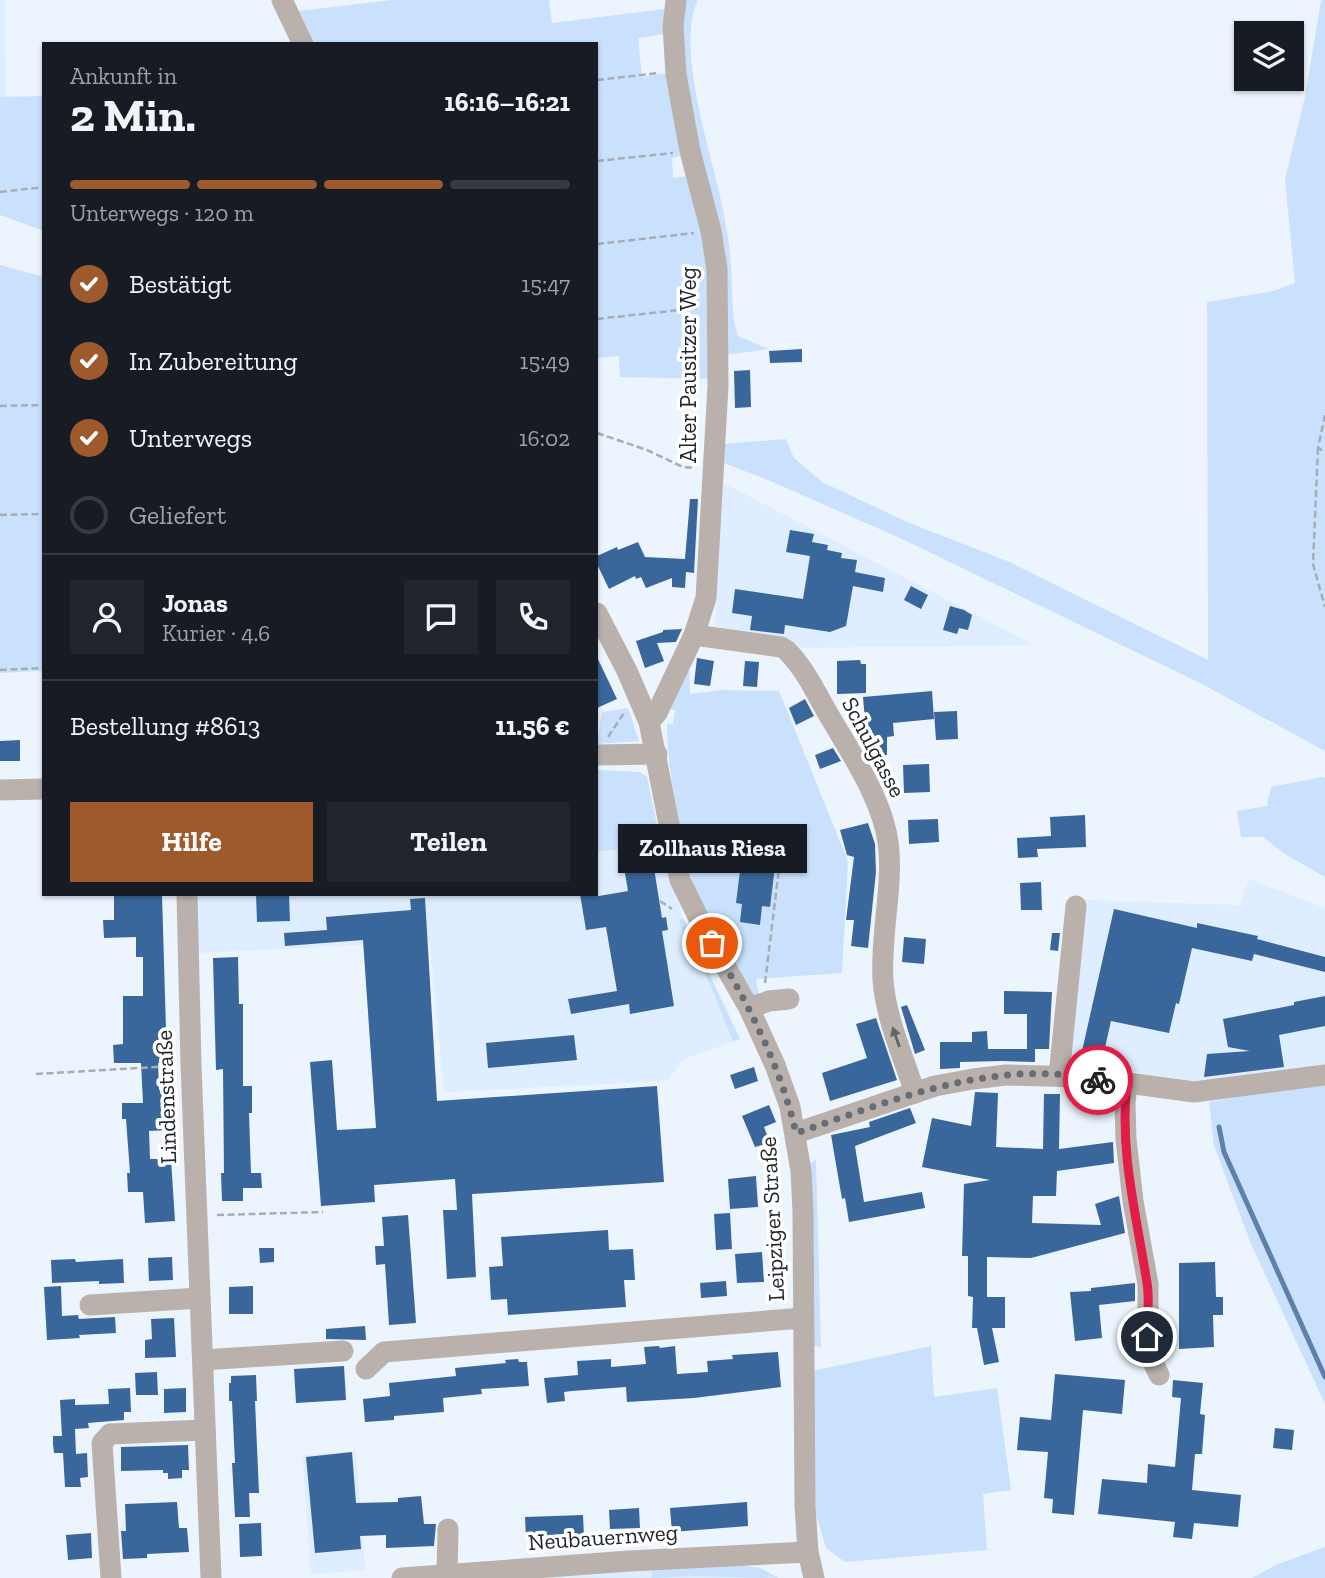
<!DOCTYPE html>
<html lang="de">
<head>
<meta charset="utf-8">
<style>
  body { margin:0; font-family:"Zilla Slab",serif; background:#20242c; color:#f1f3f6; height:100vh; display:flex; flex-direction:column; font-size:26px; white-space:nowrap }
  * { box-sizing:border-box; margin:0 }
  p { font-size:23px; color:#9ea1a6 }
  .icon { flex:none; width:38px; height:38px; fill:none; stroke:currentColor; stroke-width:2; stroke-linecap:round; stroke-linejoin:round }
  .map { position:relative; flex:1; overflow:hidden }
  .sheet { position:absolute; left:42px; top:42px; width:556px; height:854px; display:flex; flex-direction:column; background:#171b24; border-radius:0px; box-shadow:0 2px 5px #0004 }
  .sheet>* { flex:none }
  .controls { position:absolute; left:1234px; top:21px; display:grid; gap:14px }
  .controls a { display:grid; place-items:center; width:70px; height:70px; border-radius:0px; background:#171b24; box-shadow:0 2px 5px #0004; font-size:35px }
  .pin { position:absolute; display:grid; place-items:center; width:60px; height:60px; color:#fff; margin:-30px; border:4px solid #fff; border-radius:50%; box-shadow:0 2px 7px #0007 }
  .courier { position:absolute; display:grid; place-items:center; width:70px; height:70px; margin:-35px; border:5px solid #e11d48; border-radius:50%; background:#fff; color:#222; box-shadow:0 2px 9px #0007 }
  .bubble { position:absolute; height:49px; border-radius:0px; background:#171b24; box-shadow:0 2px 5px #0004; font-size:23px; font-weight:800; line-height:49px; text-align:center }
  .summary em { font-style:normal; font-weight:800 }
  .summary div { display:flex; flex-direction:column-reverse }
  .summary { display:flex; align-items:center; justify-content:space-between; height:119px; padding:0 28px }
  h1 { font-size:46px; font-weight:800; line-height:52px }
  .bar { display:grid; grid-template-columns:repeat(4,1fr); gap:10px 7px; align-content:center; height:84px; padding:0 28px }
  .bar i { height:9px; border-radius:5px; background:#363941 }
  .bar .selected { background:#9e592d }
  .bar p { grid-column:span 4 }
  .line { display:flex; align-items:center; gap:18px; padding:0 28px; border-top:2px solid #363941 }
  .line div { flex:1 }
  .round { display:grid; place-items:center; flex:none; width:74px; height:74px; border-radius:0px; background:#20242c }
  ol { padding:0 28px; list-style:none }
  li { display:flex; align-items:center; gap:21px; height:77px }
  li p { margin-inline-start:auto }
  li .icon { padding:7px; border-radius:50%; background:#9e592d; color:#fff; stroke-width:4 }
  li:last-child { color:#9ea1a6 }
  li i { width:38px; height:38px; border:4px solid #363941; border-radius:50% }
  .primary-button { display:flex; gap:14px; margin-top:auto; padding:14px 28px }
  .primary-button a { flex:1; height:80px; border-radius:0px; background:#9e592d; color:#fff; font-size:28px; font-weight:800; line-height:80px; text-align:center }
  .primary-button a+a { background:#20242c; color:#f1f3f6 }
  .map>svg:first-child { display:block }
  .built { fill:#deedff }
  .green { fill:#cae1fd }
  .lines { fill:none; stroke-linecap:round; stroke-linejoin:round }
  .stream { stroke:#5d81aa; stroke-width:5 }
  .building { fill:#39679b }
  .path { stroke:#a6adb6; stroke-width:2.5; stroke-dasharray:7 3.5; stroke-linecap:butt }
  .minor { stroke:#bab1ac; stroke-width:21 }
  .oneway { fill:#656465 }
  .done { stroke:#676d75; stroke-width:7; stroke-dasharray:0 12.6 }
  .route { stroke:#e11d48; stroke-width:9 }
  .labels { text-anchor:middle; stroke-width:7; stroke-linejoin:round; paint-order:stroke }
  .street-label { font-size:23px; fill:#20252b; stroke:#fff }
</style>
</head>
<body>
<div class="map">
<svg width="1325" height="1578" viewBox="0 0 1325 1578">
  <rect width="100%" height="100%" fill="#ecf4fe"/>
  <!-- built -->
  <g class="built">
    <path d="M0,0h5l1,97h-6z"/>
    <path d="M722,482l312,163 -242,3 -69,-18 -8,-6z"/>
    <path d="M661,844l22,74 57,121 -56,20 -17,22 -223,11 -14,-150 -232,11 -2,-59h401v-42z"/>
    <path d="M1249,879l76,29v156l-122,19 -107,-17 -31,-2 19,-164 156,5z"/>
    <path d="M356,1451l9,119 -54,4 -9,-119z"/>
    <path d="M731,1564l29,4 4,10h-263z"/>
  </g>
  <!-- green -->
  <g class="green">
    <path d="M392,0h157l3,23 112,-14 1,25 -27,4 4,39 25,-4 13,83 -8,2 1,20 14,-2 22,91 2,112 -91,-2 -1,-21 -22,2v-314h-282l-16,-33z"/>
    <path d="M681,0h17c-24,48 16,161 26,214 3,17 6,36 7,53 2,24 -1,46 7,69l31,13 -44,6 -38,-257z"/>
    <path d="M1321,0h4v751l-123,-67 -302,-146 -132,-58 -44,-17 -1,-19 63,-5 8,19 28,24 85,40 100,39 201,99 -1,-358 66,-11 22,-8 -10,-104 20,-82z"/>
    <path d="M44,96v135l-44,-16v-118z"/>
    <path d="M0,265l44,12v394l-44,2z"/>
    <path d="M689,658l1,36 33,-4 56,1 69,170 -6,112 -86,6 3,18 -3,1c-27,-37 -51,-81 -66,-124 -5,-14 -6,-29 -9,-43 -7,-36 -14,-71 -14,-107h6l2,-14 -6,-1z"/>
    <path d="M628,708l11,33 -42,3 5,-32z"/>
    <path d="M597,770l43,2 7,5 14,67 -64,8z"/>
    <path d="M1322,777l3,1v99l-40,-23 -22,-17h-22l-4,-26 30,-5 4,-19z"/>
    <path d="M683,918l57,121 -7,2 -32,-78 -18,-31 -4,-12z"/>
    <path d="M1325,1085v319l-74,-160 -37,-98 -5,-44 66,-12z"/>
    <path d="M816,1160l5,188 -9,-3 -3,-181z"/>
    <path d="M931,1346l3,51 63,-9 14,102 -28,4 4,56 -142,12 -19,-14 -10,-34 -3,-61 -1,-82z"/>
    <path d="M1325,1547v31h-73l26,-14z"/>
    <path d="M731,1564l29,4 19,10 -87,-2 -40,2 -1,-11z"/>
  </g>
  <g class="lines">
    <!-- stream -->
    <path class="stream" d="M1219,1127l5,25 101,225"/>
  </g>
  <!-- building -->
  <g class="building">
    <path d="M802,349v13l-32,1 -1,-12z"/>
    <path d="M750,370l1,37 -16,1 -1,-37z"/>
    <path d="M690,499h8l-4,74 -8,-1 -1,16 -13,-1v-9l-26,10 -5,-11 -5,2 -1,-3 -26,13 -12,-25v-8l20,-9 1,3 20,-8 7,15 40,2z"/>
    <path d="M790,530l24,4 -2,8 16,3 -1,5 15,3 -1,5 16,2 -2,12 30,6 -2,14 -30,-6 -7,40 -16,6 -45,-7 -1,9 -34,-4 2,-14 -20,-3 3,-24 68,10 7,-43 -24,-4z"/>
    <path d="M911,586l17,9 -7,14 -17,-9z"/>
    <path d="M950,606l14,4 8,5 -4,15 -9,-2 -2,6 -14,-4z"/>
    <path d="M682,629l-6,13 -19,1 7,18 -19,7 -9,-27 27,-9v-2z"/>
    <path d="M597,657l20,42 -20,9z"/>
    <path d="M697,658l17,3 -4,25 -16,-2z"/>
    <path d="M860,660l1,4h5v29l-29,1v-33z"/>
    <path d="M745,661l14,1 -2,25 -14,-1z"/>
    <path d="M932,691l2,28 -41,4 1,13 -7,1v18l-19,1 -14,-24 12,-1 -3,-34z"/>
    <path d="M805,699l9,17 -18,9 -7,-17z"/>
    <path d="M957,711l1,28 -22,1 -2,-28z"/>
    <path d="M20,740v21h-20v-20z"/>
    <path d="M833,748l8,13 -21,8 -5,-14z"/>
    <path d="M929,764l1,28 -26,1 -1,-28z"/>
    <path d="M1085,815l1,32 -49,2 1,8 -20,1 -1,-20 34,-2 -1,-19z"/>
    <path d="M938,819l1,23 -30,2 -1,-24z"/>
    <path d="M868,823l7,21 1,28 -8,76 -17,-2 3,-26h-8l8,-63 -7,-2 -7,-25z"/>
    <path d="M754,833l17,2 7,8 -8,64 -8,-1 -2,19 -20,-3 2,-18 -6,-1 8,-64z"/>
    <path d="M653,862l9,56 4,-1 2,13 -6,1 12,75 -44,8 -1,-10 -58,10 -3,-15 49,-8 -11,-64 -20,3 -6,-36 19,2 29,-5 -4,-24z"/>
    <path d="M1041,882l1,28h-21l-1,-27z"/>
    <path d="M114,894l48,1 5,168h-9l1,27h9l2,40 -21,1 1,28h21l4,62 -30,2 -2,-31h-15l-1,-19h3l-4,-54h-4v-16h21l-2,-40h-27l-1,-18 10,-1v-48h20v-39h-7v-20l-32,1 -1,-18h11z"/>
    <path d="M256,894h33l1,27 -33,1z"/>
    <path d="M425,898l12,203 220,-15 7,96 -192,12 4,83 -29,2 -4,-69h14l-2,-31 -81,6 1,17 -54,4 -11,-144 22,-2 5,70 39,-2 -13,-188 -78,6 -1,-13 43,-3 -1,-13 85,-7 -1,-11z"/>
    <path d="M1114,909l83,19v-5l61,13 -1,3 68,18v15l-71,-18 -2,7 -60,-13 -13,56 -3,-1 -7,30 -58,-12 -10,44 -21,-5z"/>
    <path d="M1052,933h8l-2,18 -8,-1z"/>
    <path d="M904,937l22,2 -2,25 -22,-2z"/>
    <path d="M238,957l1,47h4v82h9v27h-3l2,60h10l1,15h-19v13h-21l-1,-28h3l-1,-104 -7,1 -3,-112z"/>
    <path d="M1004,991l48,1 -3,57h-14v13l-33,-1 -42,1v6l-20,1v-27h32v-10l15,-1 1,18h39v-35h-23z"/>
    <path d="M1325,996v30l-46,9 5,32 -80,10 3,-23 43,-3 -22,-4 -5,-28 71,-14v-3z"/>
    <path d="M907,1005l18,45 -10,4 -14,-47z"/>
    <path d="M876,1018l21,62 -67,21 -8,-28 45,-15 -11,-34z"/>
    <path d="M574,1035l3,25 -89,8 -2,-25z"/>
    <path d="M754,1067l4,14 -23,8 -5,-14z"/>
    <path d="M975,1092l23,1 -2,54 47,2 1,-55h16l-1,55 54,-7 1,21 -57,8 -1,25h-23l-1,27 69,2 -6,-21 24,-8 6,37 -94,25 -44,-1v40h18v31h-13l7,34 -15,3 -7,-37h-5l1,-31 -5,-1v-40h-6l2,-72 26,-4 -68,-13 10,-49 39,8z"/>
    <path d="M769,1105l7,17 -12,5 6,16 -15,4 -13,-31z"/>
    <path d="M910,1108l6,15 -61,23 9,56 58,-10 3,16 -76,14 -4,-24 -3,1 -11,-64 39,-8 -1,-5z"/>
    <path d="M756,1176l2,31 -28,2 -2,-30z"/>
    <path d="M730,1213l2,36 -16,1 -2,-36z"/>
    <path d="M408,1215l8,108 -27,2 -4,-61 -9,1 -1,-19h9l-2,-29z"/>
    <path d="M608,1230l1,20 24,-1 2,31h-11l2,27 -118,8 -1,-16 -16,1 -2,-33 14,-1 -2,-29z"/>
    <path d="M259,1248h15v14l-14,1z"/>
    <path d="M762,1252l2,30 -27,1 -2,-29z"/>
    <path d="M172,1257l1,23 -24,1 -1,-23z"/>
    <path d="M75,1259l1,3 47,-3 1,24 -25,1v-3l-47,2 -1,-23z"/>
    <path d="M1215,1262l1,35h7v18h-10l1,32 -35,2v-86z"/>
    <path d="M726,1281l1,15 -26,2 -1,-15z"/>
    <path d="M1135,1283v18l-36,4 3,33 -27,3 -5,-49 21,-1v-3z"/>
    <path d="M61,1286l1,30 16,-1 1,4 36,-2 1,16 -37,2 1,3 -33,2 -3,-53z"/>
    <path d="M253,1286v28h-24v-27z"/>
    <path d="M174,1318l2,39 -31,1v-18l7,-1 -1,-20z"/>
    <path d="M365,1326l1,14 -40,-1v-10z"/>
    <path d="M659,1346l1,2 15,-2 2,28 31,-2 -1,-11 26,-2 -1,-4 46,-3 3,35 -87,11 -67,4 -1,-15 -54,4 -8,1 1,9 -18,2 -3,-25 34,-3 -1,-14 34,-2v8l35,-3 -2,-17z"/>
    <path d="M518,1359l1,3h8l2,24 -48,3 1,5 -39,4 1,14 -50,4v4l-29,2 -2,-23 27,-3 -1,-13 67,-7 -1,-8 51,-5 -1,-3z"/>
    <path d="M344,1366l2,34 -50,3 -2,-34z"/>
    <path d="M157,1372l1,23h-22l-1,-22z"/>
    <path d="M1055,1374l70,6 -3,34 -39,-4 -9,105 -22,-2 1,-14 -9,-1 4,-46 -31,-2 3,-33 31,3z"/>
    <path d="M256,1375l1,26h-2l4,92h-10l1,24h-15l-3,-54h3l-3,-62h-3v-18h2v-7z"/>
    <path d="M1173,1380l30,3 -3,31 5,1 -3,39h-7l-3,36 49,5 -3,32 -44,-4 -2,16 -19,-2 2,-15 -77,-8 4,-35 45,4 1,-19 27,3 6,-69 -9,-1z"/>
    <path d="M130,1388l1,24h-7v8l-36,3 1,5 -14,1 1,25 11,-1 1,24 -8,1 1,9h-16l-2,-34h-9l-1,-9v-8h9l-2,-36 15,-1v6l34,-1 -1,-15z"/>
    <path d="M186,1388v24l-22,1v-24z"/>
    <path d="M1275,1428l19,2 -2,20 -19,-2z"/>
    <path d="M188,1445l1,25h-7v8l-14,1v-6h-5v-3l-42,1v-24z"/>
    <path d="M352,1452l4,51 42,-1v-4l23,-2 3,28h12l-2,22 -48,2v-13l-26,1 1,13 -46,4 -9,-96z"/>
    <path d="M177,1502l2,26h8l2,24 -42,2v4l-24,1 -2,-28h5l-1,-27z"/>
    <path d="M747,1502l1,24 -76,6 -2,-24z"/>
    <path d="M639,1508l1,20 -30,1 -1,-19z"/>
    <path d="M583,1515l1,22 -58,2 -1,-22z"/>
    <path d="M261,1523l1,33 -22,1 -1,-33z"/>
    <path d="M91,1533l1,25 -24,2 -2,-25z"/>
  </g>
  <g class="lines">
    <!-- path -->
    <g class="path">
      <path d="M597,80l62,-7"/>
      <path d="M597,161l76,-8"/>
      <path d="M0,192l44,-5"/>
      <path d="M597,244l97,-11"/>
      <path d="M597,319l101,-11"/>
      <path d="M0,406l44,-1"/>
      <path d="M1325,415l-7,33 7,4"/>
      <path d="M597,433l50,17 36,17 11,1"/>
      <path d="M1318,448l-5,116 12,43"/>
      <path d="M0,515l44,-1"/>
      <path d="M0,670l44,-2"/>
      <path d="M608,737l16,-24"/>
      <path d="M660,901l12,8"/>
      <path d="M765,983l17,-139 -10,-14"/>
      <path d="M36,1074l137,-8"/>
      <path d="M217,1215l106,-3"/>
    </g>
    <!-- minor -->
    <g class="minor">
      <path d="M282,0l21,44"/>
      <path d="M597,613l30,58 22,51 31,158 24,49 45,79 26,57 15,42 11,64 2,41 2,293 3,47 6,26"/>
      <path d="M694,635l87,12 5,3c18,17 29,41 41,62 22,38 55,86 61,130 6,42 -8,93 -5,138 3,39 20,76 32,113"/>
      <path d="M649,722l8,-9 37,-78 12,-37 12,-212 -1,-117 -6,-38 -21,-80 -14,-77 -3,-48 3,-26"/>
      <path d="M597,755l60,-1"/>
      <path d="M0,790l44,-1"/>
      <path d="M187,894l4,171 20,513"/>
      <path d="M749,1008l20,-7 20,-2"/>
      <path d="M1059,1076l17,-170"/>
      <path d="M1127,1084l-2,19 1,36 7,62 15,83v67l11,24"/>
      <path d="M796,1133l139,-47 38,-7 33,-4 78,2 110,15 131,-17"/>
      <path d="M90,1305l110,-7"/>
      <path d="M203,1360l140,-9"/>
      <path d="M366,1369l18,-17 419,-34"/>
      <path d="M447,1574l1,-45"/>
      <path d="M111,1578l-9,-135 8,-9 95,-4"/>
      <path d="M402,1578l227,-17 179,-9"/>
    </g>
  </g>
  <!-- one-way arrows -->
  <defs><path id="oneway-solid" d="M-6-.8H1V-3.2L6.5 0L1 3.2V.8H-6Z" transform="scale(1.75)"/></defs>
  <use class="oneway" href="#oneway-solid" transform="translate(896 1037) rotate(-109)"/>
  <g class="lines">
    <!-- done -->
    <path class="done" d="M712,943c35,59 68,121 84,190 96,-32 198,-76 302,-53"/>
    <!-- route -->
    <path class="route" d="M1098,1080l29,4c-8,67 10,134 20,199 3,17 0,36 0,54"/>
  </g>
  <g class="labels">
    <!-- street labels -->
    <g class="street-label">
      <text transform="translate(688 365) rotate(-90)" y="8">Alter Pausitzer Weg</text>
      <text transform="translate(874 747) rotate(62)" y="8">Schulgasse</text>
      <text transform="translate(166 1097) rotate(-92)" y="8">Lindenstraße</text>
      <text transform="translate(772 1219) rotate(-93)" y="8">Leipziger Straße</text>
      <text transform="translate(603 1537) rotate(-4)" y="8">Neubauernweg</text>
    </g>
  </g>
</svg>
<div class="controls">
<a><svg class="icon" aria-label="layers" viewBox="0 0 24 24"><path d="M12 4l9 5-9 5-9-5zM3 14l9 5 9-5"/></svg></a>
</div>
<div class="pin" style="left:712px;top:943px;background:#ea580c"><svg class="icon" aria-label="bag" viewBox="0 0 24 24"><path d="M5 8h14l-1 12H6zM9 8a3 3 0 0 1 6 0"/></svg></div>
<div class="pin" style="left:1147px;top:1337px;background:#1f2937"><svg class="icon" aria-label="home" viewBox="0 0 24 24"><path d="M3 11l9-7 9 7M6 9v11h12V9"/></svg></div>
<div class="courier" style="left:1098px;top:1080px"><svg class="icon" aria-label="bike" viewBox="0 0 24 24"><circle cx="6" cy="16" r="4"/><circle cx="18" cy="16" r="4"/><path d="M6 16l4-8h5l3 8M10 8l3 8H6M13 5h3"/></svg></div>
<div class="bubble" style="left:618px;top:824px;width:189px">Zollhaus Riesa</div>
<section class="sheet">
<div class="summary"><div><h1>2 Min.</h1><p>Ankunft in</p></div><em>16:16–16:21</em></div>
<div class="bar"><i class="selected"></i><i class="selected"></i><i class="selected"></i><i></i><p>Unterwegs · 120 m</p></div>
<ol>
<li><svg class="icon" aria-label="check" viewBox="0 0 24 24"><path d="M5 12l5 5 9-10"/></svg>Bestätigt<p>15:47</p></li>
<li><svg class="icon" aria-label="check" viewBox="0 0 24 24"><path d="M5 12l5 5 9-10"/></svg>In Zubereitung<p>15:49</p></li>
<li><svg class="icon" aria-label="check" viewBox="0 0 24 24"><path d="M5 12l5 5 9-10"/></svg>Unterwegs<p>16:02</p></li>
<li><i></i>Geliefert</li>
</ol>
<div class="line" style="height:126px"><a class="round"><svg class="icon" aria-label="person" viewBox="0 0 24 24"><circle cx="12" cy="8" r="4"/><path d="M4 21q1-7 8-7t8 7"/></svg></a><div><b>Jonas</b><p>Kurier · 4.6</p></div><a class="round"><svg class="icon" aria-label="chat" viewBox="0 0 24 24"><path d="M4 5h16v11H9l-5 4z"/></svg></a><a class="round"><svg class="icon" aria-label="phone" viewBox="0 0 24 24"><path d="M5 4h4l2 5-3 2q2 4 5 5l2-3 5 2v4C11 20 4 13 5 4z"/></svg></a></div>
<div class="line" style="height:91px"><div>Bestellung #8613</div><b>11.56 €</b></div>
<div class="primary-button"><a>Hilfe</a><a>Teilen</a></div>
</section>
</div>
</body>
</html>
